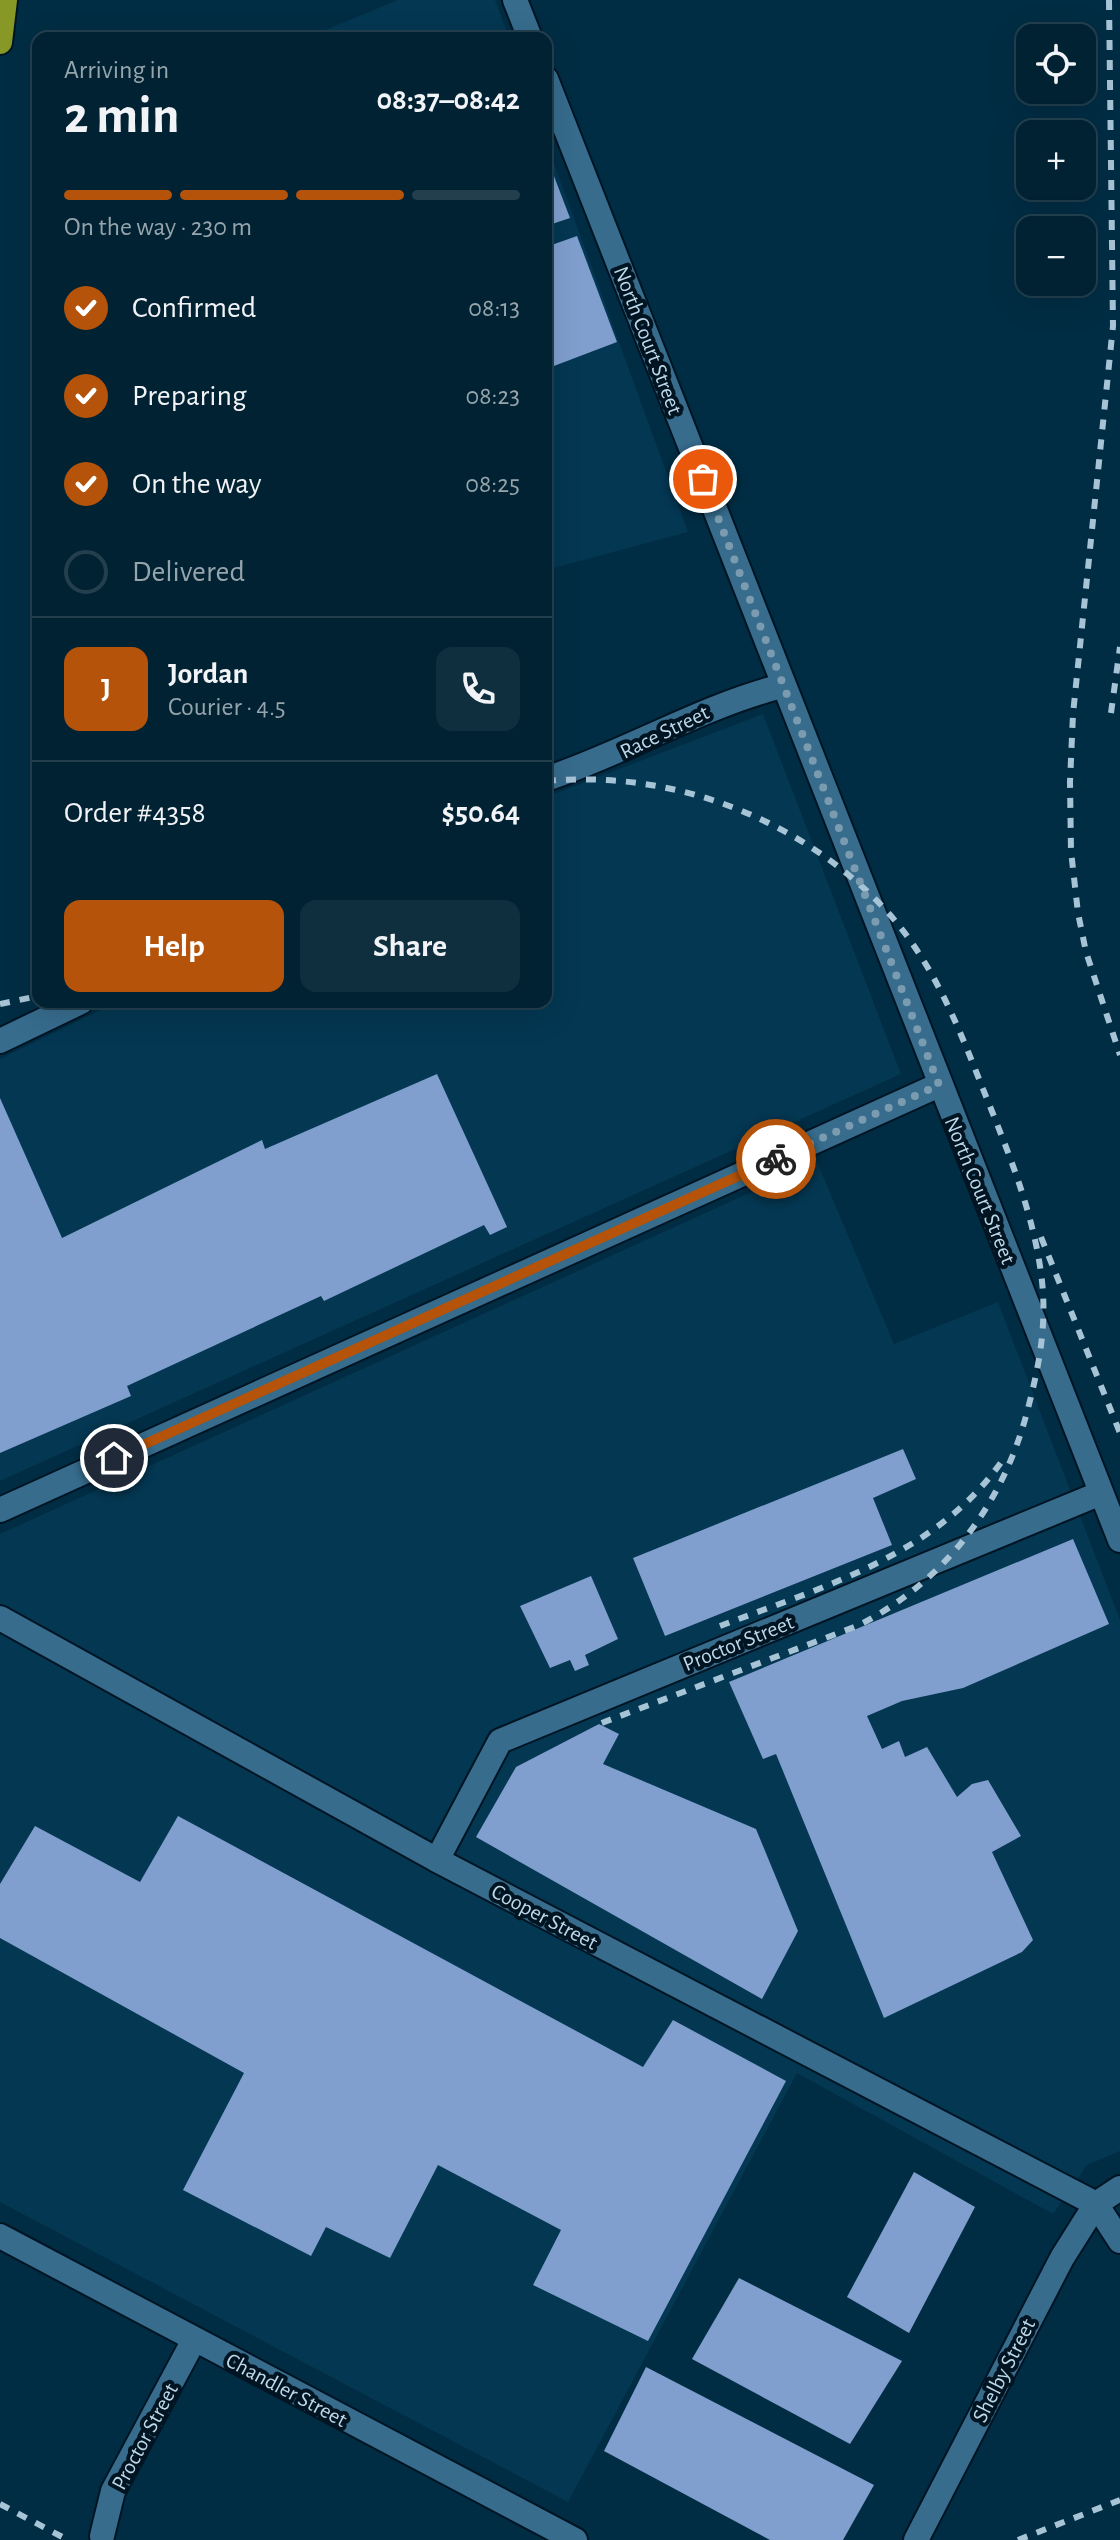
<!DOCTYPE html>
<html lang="en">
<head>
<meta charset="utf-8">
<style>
  body { margin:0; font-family:"Alegreya Sans",sans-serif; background:#0f2f3f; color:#f1f3f6; height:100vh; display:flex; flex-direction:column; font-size:30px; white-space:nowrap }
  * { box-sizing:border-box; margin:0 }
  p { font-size:26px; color:#96a4ac }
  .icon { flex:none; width:44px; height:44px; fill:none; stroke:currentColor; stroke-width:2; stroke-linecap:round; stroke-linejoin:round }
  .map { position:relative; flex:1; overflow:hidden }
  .sheet { position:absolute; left:32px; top:32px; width:520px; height:976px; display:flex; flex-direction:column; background:#012233; border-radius:16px; box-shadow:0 8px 32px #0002,0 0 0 2px #233f4e }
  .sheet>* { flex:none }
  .fabs { position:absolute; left:1016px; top:24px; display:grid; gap:16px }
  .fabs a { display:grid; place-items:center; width:80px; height:80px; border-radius:16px; background:#012233; box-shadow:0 8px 32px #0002,0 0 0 2px #233f4e; font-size:40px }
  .pin { position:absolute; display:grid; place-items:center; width:68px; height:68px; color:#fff; margin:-34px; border:4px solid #fff; border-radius:50%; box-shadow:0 2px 8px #0007 }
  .courier { position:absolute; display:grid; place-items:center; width:80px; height:80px; margin:-40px; border:6px solid #b45309; border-radius:50%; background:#fff; color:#222; box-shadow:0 2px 10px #0007 }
  .overview em { font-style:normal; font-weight:700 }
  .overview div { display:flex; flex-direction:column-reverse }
  .overview { display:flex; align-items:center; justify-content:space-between; height:136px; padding:0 32px }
  h1 { font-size:52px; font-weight:700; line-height:60px }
  .bar { display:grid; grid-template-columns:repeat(4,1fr); gap:12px 8px; align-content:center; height:96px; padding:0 32px }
  .bar i { height:10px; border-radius:6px; background:#233f4e }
  .bar .active { background:#b45309 }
  .bar p { grid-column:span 4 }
  .line { display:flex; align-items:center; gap:20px; padding:0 32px; border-top:2px solid #233f4e }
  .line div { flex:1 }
  .round { display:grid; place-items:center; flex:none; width:84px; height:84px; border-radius:16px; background:#0f2f3f }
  ol { padding:0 32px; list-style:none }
  li { display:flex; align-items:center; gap:24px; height:88px }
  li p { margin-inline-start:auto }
  li .icon { padding:8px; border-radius:50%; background:#b45309; color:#fff; stroke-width:4 }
  li:last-child { color:#96a4ac }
  li i { width:44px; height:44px; border:4px solid #233f4e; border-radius:50% }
  .button { display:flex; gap:16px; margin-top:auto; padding:16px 32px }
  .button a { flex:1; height:92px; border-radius:16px; background:#b45309; color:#fff; font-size:32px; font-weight:700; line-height:92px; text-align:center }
  .button a+a { background:#0f2f3f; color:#f1f3f6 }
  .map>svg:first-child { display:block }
  .built { fill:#043752 }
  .building { fill:#809fce }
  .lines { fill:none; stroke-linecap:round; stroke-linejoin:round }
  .street-casing { stroke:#001524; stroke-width:28 }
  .secondary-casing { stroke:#001524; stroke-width:28 }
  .highway-casing { stroke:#001524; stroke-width:28 }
  .street { stroke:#376c8d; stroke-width:24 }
  .secondary { stroke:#376c8d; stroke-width:24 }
  .highway { stroke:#879826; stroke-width:24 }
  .rail { stroke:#a7c4d6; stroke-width:6; stroke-dasharray:10 10; stroke-linecap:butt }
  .done { stroke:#7b9cb0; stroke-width:8; stroke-dasharray:0 14.4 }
  .route { stroke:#b45309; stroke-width:10 }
  .labels { text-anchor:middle; stroke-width:8; stroke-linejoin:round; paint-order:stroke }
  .street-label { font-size:22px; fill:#bdd8ea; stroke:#011421 }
</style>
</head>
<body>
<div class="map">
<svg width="1120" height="2540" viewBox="0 0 1120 2540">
  <rect width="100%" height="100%" fill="#012d44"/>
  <!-- built -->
  <g class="built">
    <path d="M398,0h97l14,38h-203z"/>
    <path d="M546,141l142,391 -142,38z"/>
    <path d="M763,714l138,360 -901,407v-422l117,-57h429v-205z"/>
    <path d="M817,1162l77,182 104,-42 122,318v531l-33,14 -34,49 -256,-141 -229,429 -568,-300v-668z"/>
  </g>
  <!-- building -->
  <g class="building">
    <path d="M549,163l21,55 -24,8v-62z"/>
    <path d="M577,236l40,106 -71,27v-122z"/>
    <path d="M437,1074l70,153 -17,8 -6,-10 -160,76 -3,-5 -194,90 4,10 -131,57v-355l62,140 200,-98 3,9z"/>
    <path d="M903,1449l13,30 -43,19 19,47 -227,91 -32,-78z"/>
    <path d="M1073,1539l36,85 -146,64 -61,13 -35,15 15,33 17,-8 6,16 22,-10 30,50 15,-13 16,-4 33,56 -29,16 41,88 -11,12 -138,66 -108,-264 -13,5 -34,-77z"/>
    <path d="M591,1576l27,63 -33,16 4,10 -14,6 -5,-11 -20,8 -30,-62z"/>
    <path d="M599,1724l20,10 -16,30 153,65 42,102 -36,68 -286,-162 40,-70z"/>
    <path d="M178,1816l465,251 30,-47 113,61 -138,260 -115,-56 28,-55 -123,-65 -48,93 -64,-31 -15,29 -128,-66 61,-117 -244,-135v-54l35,-58 105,56z"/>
    <path d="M914,2172l61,35 -66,126 -62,-36z"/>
    <path d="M739,2278l163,83 -52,83 -158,-85z"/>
    <path d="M646,2367l228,118 -31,55h-73l-166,-89z"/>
  </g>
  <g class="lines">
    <!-- street casing -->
    <g class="street-casing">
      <g id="street">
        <path d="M546,779c81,-27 154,-72 236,-93"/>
        <path d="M0,1041l81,-39"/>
        <path d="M0,1510l939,-425"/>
        <path d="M0,1618l437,242 659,344 24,37"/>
        <path d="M437,1860l63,-119 601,-248"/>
        <path d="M0,2236l575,304"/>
        <path d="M102,2536l11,-45 81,-151"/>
        <path d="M916,2540l146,-282 34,-54 24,-16"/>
      </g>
    </g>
    <!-- secondary casing -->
    <g class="secondary-casing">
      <g id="secondary">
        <path d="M515,0l15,38"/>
        <path d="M546,79l574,1461"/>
      </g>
    </g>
    <!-- highway casing -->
    <g class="highway-casing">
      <path id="highway" d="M0,42l5,-42"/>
    </g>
    <!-- street -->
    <use href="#street" class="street"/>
    <!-- secondary -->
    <use href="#secondary" class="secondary"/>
    <!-- highway -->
    <use href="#highway" class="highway"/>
    <!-- rail -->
    <g class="rail">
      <path d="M1109,0l4,326 -40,388 -3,68 1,69 7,62 8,39 34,103"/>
      <path d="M1111,713l9,-66"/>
      <path d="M546,781c123,-11 248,34 335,124 50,52 76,118 102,184 24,60 49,119 58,184 7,51 -2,94 -15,143 -25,91 -83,167 -169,210l-258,98"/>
      <path d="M0,1004l38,-8"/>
      <path d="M1041,1237l79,196"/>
      <path d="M720,1626c105,-40 221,-72 286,-171"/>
      <path d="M0,2504l68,36"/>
      <path d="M1018,2540l102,-40"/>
    </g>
  </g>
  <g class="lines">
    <!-- done -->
    <path class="done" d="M703,479l236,606 -163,74"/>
    <!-- route -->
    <path class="route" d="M114,1458l662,-299"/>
  </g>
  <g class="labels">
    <!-- street labels -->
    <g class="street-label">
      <text transform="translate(649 340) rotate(69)" y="8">North Court Street</text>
      <text transform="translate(664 731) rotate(-26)" y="8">Race Street</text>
      <text transform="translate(981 1190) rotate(68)" y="8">North Court Street</text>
      <text transform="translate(738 1642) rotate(-22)" y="8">Proctor Street</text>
      <text transform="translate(545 1916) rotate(28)" y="8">Cooper Street</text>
      <text transform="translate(1003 2370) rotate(-63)" y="8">Shelby Street</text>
      <text transform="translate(287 2389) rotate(28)" y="8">Chandler Street</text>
      <text transform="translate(144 2436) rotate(-62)" y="8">Proctor Street</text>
    </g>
  </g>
</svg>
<div class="fabs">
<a><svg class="icon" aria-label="locate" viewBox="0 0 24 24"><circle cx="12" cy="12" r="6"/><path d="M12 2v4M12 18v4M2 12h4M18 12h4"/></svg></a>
<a>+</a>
<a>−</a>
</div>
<div class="pin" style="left:703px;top:479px;background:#ea580c"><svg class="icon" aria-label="bag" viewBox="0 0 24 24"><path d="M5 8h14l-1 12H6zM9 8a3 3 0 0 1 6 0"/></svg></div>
<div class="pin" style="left:114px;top:1458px;background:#1f2937"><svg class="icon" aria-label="home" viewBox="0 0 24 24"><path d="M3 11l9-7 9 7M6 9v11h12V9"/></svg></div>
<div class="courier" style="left:776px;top:1159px"><svg class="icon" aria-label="bike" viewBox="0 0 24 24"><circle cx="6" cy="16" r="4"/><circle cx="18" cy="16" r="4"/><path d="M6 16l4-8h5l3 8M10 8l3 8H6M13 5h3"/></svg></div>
<section class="sheet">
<div class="overview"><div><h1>2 min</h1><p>Arriving in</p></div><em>08:37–08:42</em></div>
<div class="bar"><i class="active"></i><i class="active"></i><i class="active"></i><i></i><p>On the way · 230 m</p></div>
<ol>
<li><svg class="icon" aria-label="check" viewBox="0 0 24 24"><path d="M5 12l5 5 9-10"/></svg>Confirmed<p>08:13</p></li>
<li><svg class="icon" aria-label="check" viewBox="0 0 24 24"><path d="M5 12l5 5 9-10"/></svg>Preparing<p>08:23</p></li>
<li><svg class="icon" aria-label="check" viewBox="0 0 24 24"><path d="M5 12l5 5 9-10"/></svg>On the way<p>08:25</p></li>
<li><i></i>Delivered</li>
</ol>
<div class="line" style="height:144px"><b class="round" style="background:#b45309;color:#fff">J</b><div><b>Jordan</b><p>Courier · 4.5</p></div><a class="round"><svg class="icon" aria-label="phone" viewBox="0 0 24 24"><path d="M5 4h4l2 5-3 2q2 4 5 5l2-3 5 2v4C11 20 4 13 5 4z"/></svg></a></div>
<div class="line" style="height:104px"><div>Order #4358</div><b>$50.64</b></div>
<div class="button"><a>Help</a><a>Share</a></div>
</section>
</div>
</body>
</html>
